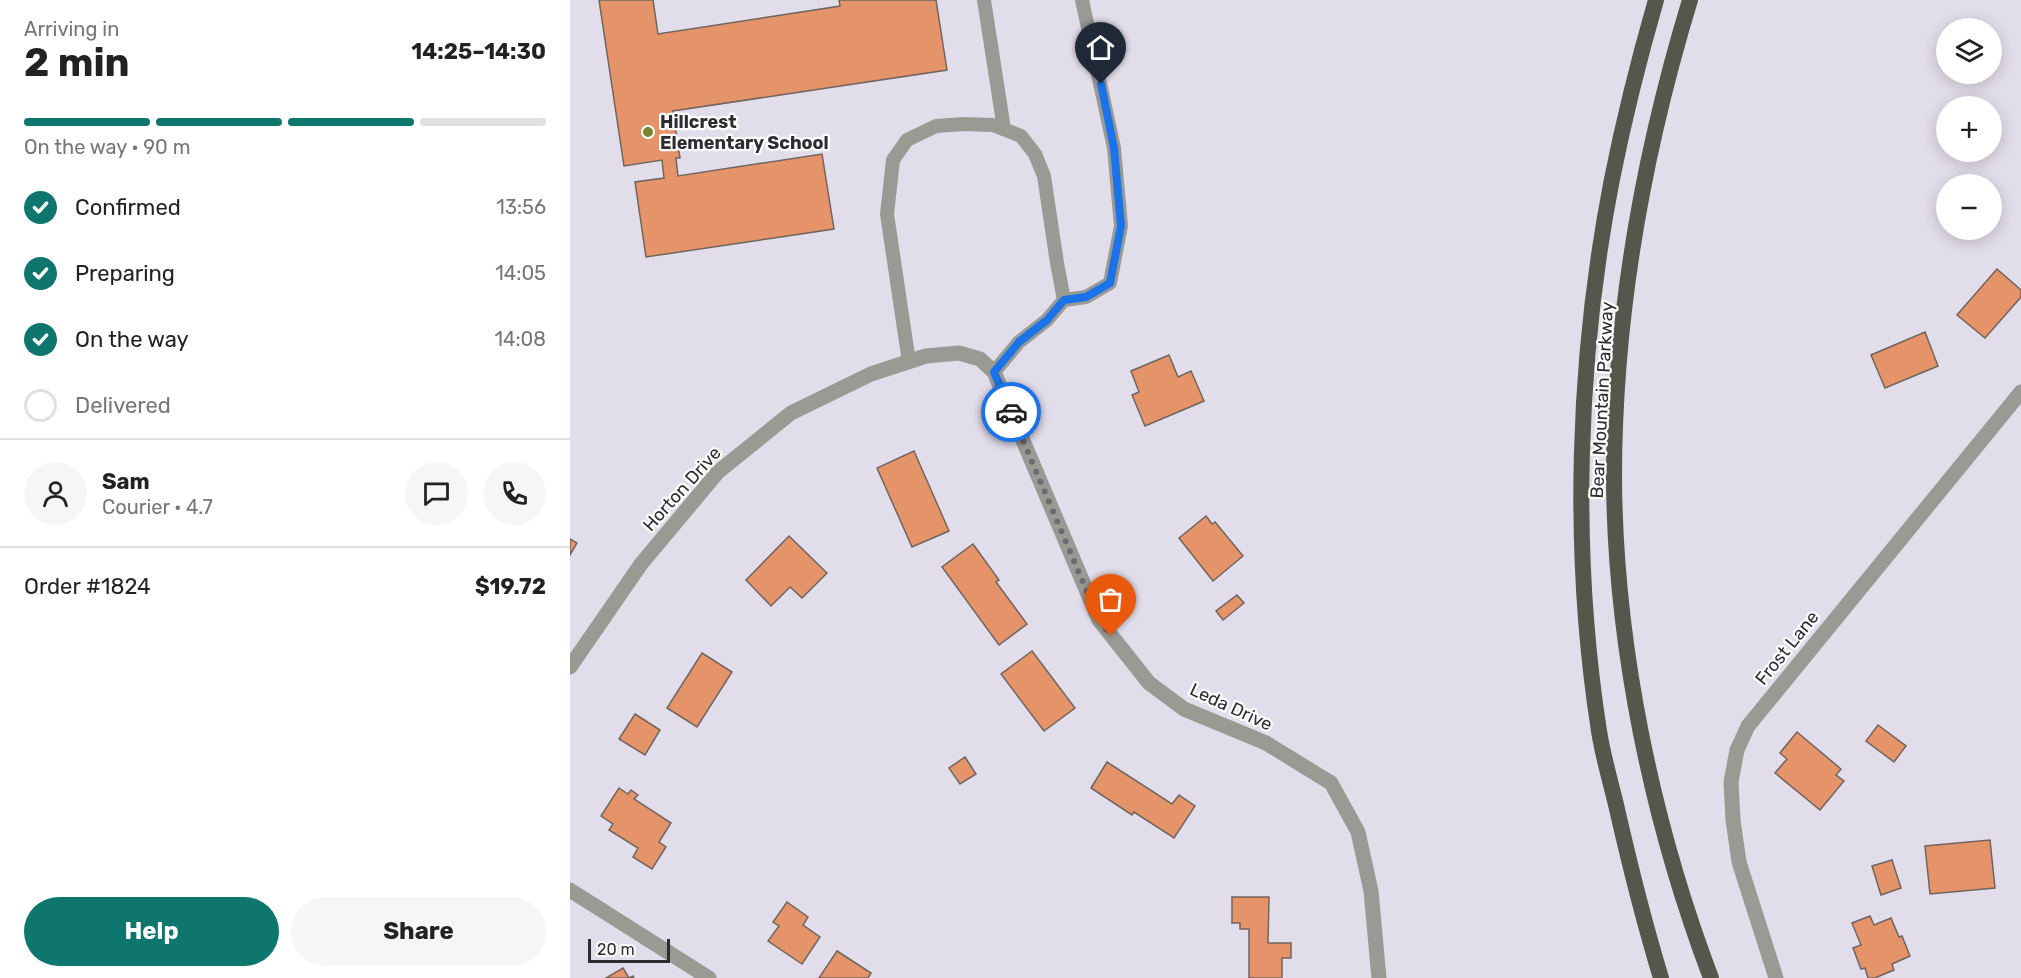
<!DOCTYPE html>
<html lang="en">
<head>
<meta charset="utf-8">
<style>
  body { margin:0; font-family:Rubik,sans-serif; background:#f6f6f6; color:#222; height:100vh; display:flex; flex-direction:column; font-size:22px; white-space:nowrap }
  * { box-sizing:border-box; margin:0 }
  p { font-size:20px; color:#767676 }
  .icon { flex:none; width:33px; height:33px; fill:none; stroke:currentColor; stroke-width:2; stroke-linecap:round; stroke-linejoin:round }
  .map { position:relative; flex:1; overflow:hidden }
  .sheet { display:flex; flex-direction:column; background:#fff; width:570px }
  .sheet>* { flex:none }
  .tools { position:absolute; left:1366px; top:18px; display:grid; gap:12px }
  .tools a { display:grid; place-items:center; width:66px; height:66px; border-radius:50%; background:#fff; box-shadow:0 3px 15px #0003; font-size:30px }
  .scale { position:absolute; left:18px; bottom:15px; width:82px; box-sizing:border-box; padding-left:6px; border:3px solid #2e2c31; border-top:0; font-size:16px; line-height:21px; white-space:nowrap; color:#2e2c31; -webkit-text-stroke:4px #fff; paint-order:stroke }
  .pin { position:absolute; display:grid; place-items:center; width:51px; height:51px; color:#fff; margin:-62px -26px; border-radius:50% 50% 50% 0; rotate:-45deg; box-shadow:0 0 6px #0007 }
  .pin .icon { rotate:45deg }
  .courier { position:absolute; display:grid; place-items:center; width:60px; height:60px; margin:-30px; border:4px solid #1a73e8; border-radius:50%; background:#fff; color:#222; box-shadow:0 2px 8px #0007 }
  .overview em { font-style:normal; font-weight:700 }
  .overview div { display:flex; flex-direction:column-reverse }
  .overview { display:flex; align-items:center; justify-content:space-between; height:102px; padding:0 24px }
  h1 { font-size:39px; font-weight:700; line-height:45px }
  .bar { display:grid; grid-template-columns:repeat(4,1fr); gap:9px 6px; align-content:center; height:72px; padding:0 24px }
  .bar i { height:8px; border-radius:4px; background:#e0e0e0 }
  .bar .active { background:#0f766e }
  .bar p { grid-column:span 4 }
  .line { display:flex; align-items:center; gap:15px; padding:0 24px; border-top:2px solid #e0e0e0 }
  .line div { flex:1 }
  .round { display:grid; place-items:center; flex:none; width:63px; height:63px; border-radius:32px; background:#f6f6f6 }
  ol { padding:0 24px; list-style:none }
  li { display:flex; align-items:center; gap:18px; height:66px }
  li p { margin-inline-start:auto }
  li .icon { padding:6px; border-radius:50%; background:#0f766e; color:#fff; stroke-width:4 }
  li:last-child { color:#767676 }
  li i { width:33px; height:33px; border:3px solid #e0e0e0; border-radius:50% }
  .primary-button { display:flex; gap:12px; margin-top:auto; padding:12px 24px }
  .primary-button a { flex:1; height:69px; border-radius:36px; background:#0f766e; color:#fff; font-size:24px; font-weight:700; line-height:69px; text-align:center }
  .primary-button a+a { background:#f6f6f6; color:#222 }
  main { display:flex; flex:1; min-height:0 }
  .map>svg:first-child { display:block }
  .building { fill:#e5946a; stroke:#70645f; stroke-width:1.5 }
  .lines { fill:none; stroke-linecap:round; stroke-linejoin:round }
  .service { stroke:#9a9a94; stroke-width:14 }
  .minor { stroke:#9a9a94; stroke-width:15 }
  .trunk { stroke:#57564c; stroke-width:16 }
  .done { stroke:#6d6a72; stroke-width:6; stroke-dasharray:0 10.8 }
  .route { stroke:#1a73e8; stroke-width:8 }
  .poi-dot { fill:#7c8430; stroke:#fff; stroke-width:2 }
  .labels { text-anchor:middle; stroke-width:4.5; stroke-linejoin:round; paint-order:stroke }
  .poi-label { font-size:18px; font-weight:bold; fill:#2e2c31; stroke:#fff; text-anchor:start }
  .street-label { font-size:18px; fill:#2e2c31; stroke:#fff }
</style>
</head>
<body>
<main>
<section class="sheet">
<div class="overview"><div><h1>2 min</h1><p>Arriving in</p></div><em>14:25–14:30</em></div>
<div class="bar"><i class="active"></i><i class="active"></i><i class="active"></i><i></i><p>On the way · 90 m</p></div>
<ol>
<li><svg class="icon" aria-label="check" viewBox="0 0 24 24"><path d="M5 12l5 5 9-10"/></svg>Confirmed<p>13:56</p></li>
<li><svg class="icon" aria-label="check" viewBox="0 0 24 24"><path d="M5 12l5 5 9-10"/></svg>Preparing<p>14:05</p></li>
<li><svg class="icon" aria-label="check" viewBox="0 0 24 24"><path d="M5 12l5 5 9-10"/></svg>On the way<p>14:08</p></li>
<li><i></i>Delivered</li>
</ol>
<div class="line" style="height:108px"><a class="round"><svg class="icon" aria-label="person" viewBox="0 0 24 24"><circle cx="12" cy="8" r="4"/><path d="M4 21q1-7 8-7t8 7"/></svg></a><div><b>Sam</b><p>Courier · 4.7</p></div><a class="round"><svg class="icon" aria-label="chat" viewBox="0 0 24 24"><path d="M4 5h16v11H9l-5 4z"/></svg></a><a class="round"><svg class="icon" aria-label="phone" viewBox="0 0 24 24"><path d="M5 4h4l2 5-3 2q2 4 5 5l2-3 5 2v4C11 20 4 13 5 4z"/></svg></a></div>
<div class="line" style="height:78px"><div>Order #1824</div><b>$19.72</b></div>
<div class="primary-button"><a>Help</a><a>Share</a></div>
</section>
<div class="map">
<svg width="1451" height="978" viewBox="0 0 1451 978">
  <rect width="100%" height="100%" fill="#e2ddea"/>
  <!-- building -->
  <g class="building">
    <path d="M29,0h54l5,34 182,-28 -1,-6h97l11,70 -274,41 7,47h-4l2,18 144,-22 12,75 -188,28 -11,-75 29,-4 -2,-18 -38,6z"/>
    <path d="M1427,269l24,21v7l-36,41 -28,-23z"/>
    <path d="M1355,332l13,34 -53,22 -14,-33z"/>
    <path d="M599,355l9,22 13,-6 13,30 -59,25 -13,-31 7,-3 -8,-21z"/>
    <path d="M344,451l35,80 -37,16 -35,-79z"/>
    <path d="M636,516l6,8 3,-2 28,34 -30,25 -34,-43z"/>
    <path d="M219,536l38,37 -25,25 -12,-11 -19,19 -25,-26z"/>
    <path d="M0,539l7,4 -7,12z"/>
    <path d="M403,544l26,36 -3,2 31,42 -28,21 -57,-78z"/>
    <path d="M667,595l7,8 -21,17 -7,-9z"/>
    <path d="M462,651l43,57 -31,23 -43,-57z"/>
    <path d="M132,653l30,19 -35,55 -30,-19z"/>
    <path d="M65,714l25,16 -15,25 -26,-16z"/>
    <path d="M1308,725l28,21 -12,16 -28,-21z"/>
    <path d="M1227,732l44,37 -5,6 8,6 -24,29 -45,-37 12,-14 -7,-6z"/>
    <path d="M395,757l11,17 -16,10 -11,-16z"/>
    <path d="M537,762l65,42 7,-9 16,11 -21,32 -40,-26 -2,3 -41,-27z"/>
    <path d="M49,788l9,6 3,-4 7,5 -4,4 37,24 -12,19 7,5 -14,22 -19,-12 5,-9 -29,-18 4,-6 -12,-8z"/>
    <path d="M1420,840l5,48 -65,6 -5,-48z"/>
    <path d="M1322,860l9,28 -20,7 -9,-29z"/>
    <path d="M662,897h37l-1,46h23v15h-9v20h-33v-49h-9v-6h-8z"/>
    <path d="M217,902l21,15 -5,8 17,12 -18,27 -34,-23 11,-15 -6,-4z"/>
    <path d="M1300,916l4,9 17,-7 8,19 3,-1 8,20 -18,8 2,6 -19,8h-7l-3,-10 -4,1 -8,-21 8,-3 -9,-22z"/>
    <path d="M267,951l34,22 -3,5h-49z"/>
    <path d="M53,968l6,10 4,-2 1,2h-28z"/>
  </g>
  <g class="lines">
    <!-- service -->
    <g class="service">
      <path d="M414,0l20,129"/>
      <path d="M339,362l-22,-148 6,-54 14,-20 29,-14 28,-2 29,1 28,11 14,18 9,22 13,87 7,37 22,-3 24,-14 11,-57 -7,-78 -32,-148"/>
      <path d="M424,372l25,-30 28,-22 17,-20"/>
    </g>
    <!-- minor -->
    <g class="minor">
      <path d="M0,667l71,-103 77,-92 73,-59 80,-39 55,-18 33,-3 21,6 14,13 105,248 50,63 35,26 82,34 65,40 27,49 13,59 8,87"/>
      <path d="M0,890l139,88"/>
      <path d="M1206,978l-37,-116 -6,-42 -2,-38 6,-32 11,-24 273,-334"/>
    </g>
    <!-- trunk -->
    <g class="trunk">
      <path d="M1086,0c-17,59 -32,119 -44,179 -35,179 -41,372 -13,552 4,26 12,52 18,78 13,57 27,113 44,169"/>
      <path d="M1120,0c-47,155 -76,316 -76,478 1,167 38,344 97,500"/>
    </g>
  </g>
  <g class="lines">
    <!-- done -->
    <path class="done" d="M441,412l88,208 12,16"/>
    <!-- route -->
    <path class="route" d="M441,412l-17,-40 25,-30 28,-22 17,-20 22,-3 24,-14 11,-57 -7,-78 -13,-64"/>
  </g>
  <!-- markers -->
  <circle class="poi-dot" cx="78" cy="132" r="6"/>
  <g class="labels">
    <!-- poi labels -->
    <g class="poi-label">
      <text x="90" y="128">Hillcrest<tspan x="90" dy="21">Elementary School</tspan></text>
    </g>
    <!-- street labels -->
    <g class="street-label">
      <text transform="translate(1032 400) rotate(-87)" y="6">Bear Mountain Parkway</text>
      <text transform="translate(112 489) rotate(-48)" y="6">Horton Drive</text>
      <text transform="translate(1217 648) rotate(-51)" y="6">Frost Lane</text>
      <text transform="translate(661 707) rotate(25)" y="6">Leda Drive</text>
    </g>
  </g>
</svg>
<div class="tools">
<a><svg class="icon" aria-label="layers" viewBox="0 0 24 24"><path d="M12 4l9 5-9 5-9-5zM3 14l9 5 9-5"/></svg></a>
<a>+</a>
<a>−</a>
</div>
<div class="scale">20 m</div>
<div class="pin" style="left:541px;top:636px;background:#ea580c"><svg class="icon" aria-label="bag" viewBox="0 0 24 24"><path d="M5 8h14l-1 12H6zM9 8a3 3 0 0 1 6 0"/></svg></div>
<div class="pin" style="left:531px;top:84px;background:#1f2937"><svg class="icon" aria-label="home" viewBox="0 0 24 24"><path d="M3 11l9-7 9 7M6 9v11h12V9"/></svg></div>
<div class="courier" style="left:441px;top:412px"><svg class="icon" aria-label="car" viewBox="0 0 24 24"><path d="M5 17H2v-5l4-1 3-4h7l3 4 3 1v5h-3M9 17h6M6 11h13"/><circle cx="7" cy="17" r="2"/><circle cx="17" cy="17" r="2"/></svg></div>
</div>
</main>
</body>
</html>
